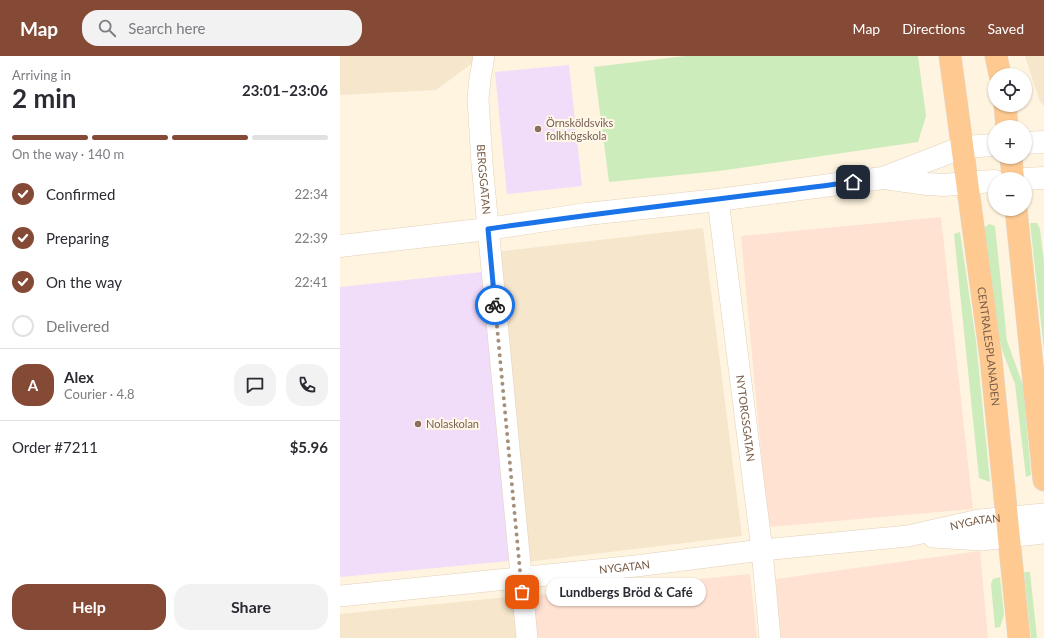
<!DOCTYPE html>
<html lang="en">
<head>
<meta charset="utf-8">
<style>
  body { margin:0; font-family:Lato,sans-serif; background:#f2f2f3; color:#2b2b33; height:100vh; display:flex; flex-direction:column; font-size:15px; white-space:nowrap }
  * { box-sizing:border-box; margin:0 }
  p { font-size:13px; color:#7c7c81 }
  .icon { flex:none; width:22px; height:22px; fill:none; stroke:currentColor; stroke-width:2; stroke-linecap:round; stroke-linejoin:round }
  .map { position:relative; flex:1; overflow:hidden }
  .details { display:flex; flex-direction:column; background:#fff; width:340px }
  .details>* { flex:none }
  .fabs { position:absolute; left:648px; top:12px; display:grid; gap:8px }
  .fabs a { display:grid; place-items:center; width:44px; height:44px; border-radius:50%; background:#fff; box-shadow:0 1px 3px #0004; font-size:20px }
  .pin { position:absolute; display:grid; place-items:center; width:34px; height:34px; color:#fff; margin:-17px; border-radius:8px; box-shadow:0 2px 6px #0006 }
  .courier { position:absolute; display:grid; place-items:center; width:40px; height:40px; margin:-20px; border:3px solid #1a73e8; border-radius:50%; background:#fff; color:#222; box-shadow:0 1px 5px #0007 }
  .bubble { position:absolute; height:28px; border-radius:14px; background:#fff; box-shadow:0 1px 3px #0004; font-size:13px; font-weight:700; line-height:28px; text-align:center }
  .summary em { font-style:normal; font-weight:700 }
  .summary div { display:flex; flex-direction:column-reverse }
  .summary { display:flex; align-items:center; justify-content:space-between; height:68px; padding:0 12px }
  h1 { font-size:26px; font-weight:700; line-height:30px }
  .bar { display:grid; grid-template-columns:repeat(4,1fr); gap:6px 4px; align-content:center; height:48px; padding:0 12px }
  .bar i { height:5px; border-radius:3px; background:#e1e1e2 }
  .bar .on { background:#854a36 }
  .bar p { grid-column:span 4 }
  .line { display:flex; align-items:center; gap:10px; padding:0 12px; border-top:1px solid #e1e1e2 }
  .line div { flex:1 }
  .round { display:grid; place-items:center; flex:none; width:42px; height:42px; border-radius:16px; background:#f2f2f3 }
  ol { padding:0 12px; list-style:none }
  li { display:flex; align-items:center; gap:12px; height:44px }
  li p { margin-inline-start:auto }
  li .icon { padding:4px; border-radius:50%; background:#854a36; color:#fff; stroke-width:4 }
  li:last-child { color:#7c7c81 }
  li i { width:22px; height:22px; border:2px solid #e1e1e2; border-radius:50% }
  .button { display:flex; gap:8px; margin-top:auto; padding:8px 12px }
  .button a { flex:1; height:46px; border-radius:16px; background:#854a36; color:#fff; font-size:16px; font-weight:700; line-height:46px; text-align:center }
  .button a+a { background:#f2f2f3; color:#2b2b33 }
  header { display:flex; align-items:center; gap:24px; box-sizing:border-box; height:56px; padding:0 20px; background:#854a36; color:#fff }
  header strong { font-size:19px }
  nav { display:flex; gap:22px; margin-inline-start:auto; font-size:14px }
  .search { width:280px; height:36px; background:#f2f2f3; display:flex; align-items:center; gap:10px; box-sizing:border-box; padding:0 14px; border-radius:16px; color:#7c7c81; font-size:15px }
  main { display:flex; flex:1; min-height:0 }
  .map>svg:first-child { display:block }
  .residential { fill:#f6e6cc }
  .commercial { fill:#ffe2d2 }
  .education { fill:#f1dcfa }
  .green { fill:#ccecbc }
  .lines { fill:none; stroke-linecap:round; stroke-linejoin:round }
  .minor-casing { stroke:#e3d0ba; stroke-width:22 }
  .tertiary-casing { stroke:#e3d0ba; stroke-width:23 }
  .secondary-casing { stroke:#e8d2b7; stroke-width:23 }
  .trunk-casing { stroke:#ded7d2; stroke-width:23 }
  .minor { stroke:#fff; stroke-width:21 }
  .tertiary { stroke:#fff; stroke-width:22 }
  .secondary { stroke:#fff; stroke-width:22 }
  .trunk { stroke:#feca92; stroke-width:22 }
  .done { stroke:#a6907b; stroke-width:4; stroke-dasharray:0 7.2 }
  .route { stroke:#1a73e8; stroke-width:5 }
  .education-dot { fill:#8d6e63; stroke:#fff7e7; stroke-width:1.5 }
  .labels { text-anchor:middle; stroke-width:4; stroke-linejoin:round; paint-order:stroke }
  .education-label { font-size:11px; fill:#785e54; stroke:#fff7e7; text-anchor:start }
  .street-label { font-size:11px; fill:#765a45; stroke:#fff7e7 }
</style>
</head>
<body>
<header>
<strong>Map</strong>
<div class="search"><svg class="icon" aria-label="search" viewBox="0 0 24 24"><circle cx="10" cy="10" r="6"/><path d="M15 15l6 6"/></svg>Search here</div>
<nav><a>Map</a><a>Directions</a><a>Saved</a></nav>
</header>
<main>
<section class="details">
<div class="summary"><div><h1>2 min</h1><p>Arriving in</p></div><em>23:01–23:06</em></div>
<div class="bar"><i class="on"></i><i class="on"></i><i class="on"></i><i></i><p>On the way · 140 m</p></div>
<ol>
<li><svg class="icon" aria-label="check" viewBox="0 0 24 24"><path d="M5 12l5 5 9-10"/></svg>Confirmed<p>22:34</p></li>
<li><svg class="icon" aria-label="check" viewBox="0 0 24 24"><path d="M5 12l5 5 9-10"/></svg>Preparing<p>22:39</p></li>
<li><svg class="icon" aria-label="check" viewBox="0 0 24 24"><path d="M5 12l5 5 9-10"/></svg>On the way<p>22:41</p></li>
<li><i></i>Delivered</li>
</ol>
<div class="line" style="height:72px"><b class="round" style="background:#854a36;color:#fff">A</b><div><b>Alex</b><p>Courier · 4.8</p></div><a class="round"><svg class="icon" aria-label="chat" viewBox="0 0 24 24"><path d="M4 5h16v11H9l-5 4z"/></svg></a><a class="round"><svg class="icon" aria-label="phone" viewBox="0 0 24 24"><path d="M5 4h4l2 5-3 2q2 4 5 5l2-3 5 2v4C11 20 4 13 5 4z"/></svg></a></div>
<div class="line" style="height:52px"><div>Order #7211</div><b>$5.96</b></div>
<div class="button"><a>Help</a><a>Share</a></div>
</section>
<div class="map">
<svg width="704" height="582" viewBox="0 0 704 582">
  <rect width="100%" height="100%" fill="#fef4df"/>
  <!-- residential -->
  <g class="residential">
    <path d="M0,0h142l-46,34 -96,5z"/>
    <path d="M685,0h19v50l-4,-4z"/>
    <path d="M363,172l39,308 -215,26 -32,-310z"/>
    <path d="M177,540l4,42h-181v-24z"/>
  </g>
  <!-- commercial -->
  <g class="commercial">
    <path d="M601,161l32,292 -205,18 -27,-291z"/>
    <path d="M640,495l8,87h-208l-4,-59z"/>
    <path d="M410,518l7,64h-225l-5,-42z"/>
  </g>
  <!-- education -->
  <g class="education">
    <path d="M229,9l13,121 -75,8 -12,-122z"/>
    <path d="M142,216l27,289 -169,16v-290z"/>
  </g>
  <!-- green -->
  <g class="green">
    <path d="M345,0h233l8,60 -8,26 -199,29 -110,11 -15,-115z"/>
    <path d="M690,167h7l3,6 4,34v88z"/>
    <path d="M649,168l6,2 12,115 16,44 8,90 -5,2 -11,-93 -13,-34 -6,-27 -12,-95z"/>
    <path d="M620,176l16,109 14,141 -11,-4 -25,-244z"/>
    <path d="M684,516h6l7,66h-6z"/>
    <path d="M660,521l4,38 -4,12 -5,1 -4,-44 2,-5z"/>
  </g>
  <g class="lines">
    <!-- minor casing -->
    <g class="minor-casing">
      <g id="minor">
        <path id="s1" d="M144,0l-4,23 -2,19 4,66 45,474"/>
        <path id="s2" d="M378,144l44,350 8,88"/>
        <path d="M593,481l48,3 63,-7"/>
        <path id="s3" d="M0,540l296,-30 126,-16 146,-14 71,-16 65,-6"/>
      </g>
    </g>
    <!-- tertiary casing -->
    <g class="tertiary-casing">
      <g id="tertiary">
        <path d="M544,122l43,6 17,1 23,-2"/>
        <path d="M0,190l148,-17 99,-15 131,-14 165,-22 80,-31"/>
      </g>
    </g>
    <!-- secondary casing -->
    <g class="secondary-casing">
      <g id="secondary">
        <path d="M685,87l19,-1"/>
        <path d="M623,91l32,-2"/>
        <path d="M685,123l19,-1"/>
        <path d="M627,127l28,-2"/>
      </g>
    </g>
    <!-- trunk casing -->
    <g class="trunk-casing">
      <g id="trunk">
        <path id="s4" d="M610,0l41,303 28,279"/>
        <path d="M656,0l4,19"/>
        <path d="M665,49l2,22"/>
        <path d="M671,101l2,22"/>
        <path d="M676,153l28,271"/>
      </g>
    </g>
    <!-- minor -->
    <use href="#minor" class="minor"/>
    <!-- tertiary -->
    <use href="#tertiary" class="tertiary"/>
    <!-- secondary -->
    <use href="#secondary" class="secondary"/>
    <!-- trunk -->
    <use href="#trunk" class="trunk"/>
  </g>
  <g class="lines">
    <!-- done -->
    <path class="done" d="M155,249l27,287"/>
    <!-- route -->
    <path class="route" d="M155,249l-7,-76c121,-18 243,-31 365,-47"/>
  </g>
  <!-- markers -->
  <g class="education-dot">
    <circle cx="198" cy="73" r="4"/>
    <circle cx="78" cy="368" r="4"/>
  </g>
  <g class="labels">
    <!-- education labels -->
    <g class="education-label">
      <text x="206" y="71">Örnsköldsviks<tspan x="206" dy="13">folkhögskola</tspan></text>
      <text x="86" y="372">Nolaskolan</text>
    </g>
    <!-- street labels -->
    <g class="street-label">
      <text dy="4" stroke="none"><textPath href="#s1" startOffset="124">BERGSGATAN</textPath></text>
      <text dy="4" stroke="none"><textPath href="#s4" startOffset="293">CENTRALESPLANADEN</textPath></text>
      <text dy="4" stroke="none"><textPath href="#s2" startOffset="220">NYTORGSGATAN</textPath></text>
      <text dy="4" stroke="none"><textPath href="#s3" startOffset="640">NYGATAN</textPath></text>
      <text dy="4" stroke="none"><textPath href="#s3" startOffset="286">NYGATAN</textPath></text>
    </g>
  </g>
</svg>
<div class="fabs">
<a><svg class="icon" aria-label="locate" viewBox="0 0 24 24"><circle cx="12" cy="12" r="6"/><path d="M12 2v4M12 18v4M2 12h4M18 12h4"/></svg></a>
<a>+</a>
<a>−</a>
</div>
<div class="pin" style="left:182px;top:536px;background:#ea580c"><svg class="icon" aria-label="bag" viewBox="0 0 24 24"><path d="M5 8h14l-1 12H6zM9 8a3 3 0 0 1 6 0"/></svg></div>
<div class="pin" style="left:513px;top:126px;background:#1f2937"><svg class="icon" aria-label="home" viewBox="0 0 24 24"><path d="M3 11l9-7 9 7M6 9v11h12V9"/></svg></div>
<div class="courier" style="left:155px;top:249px"><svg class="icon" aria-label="bike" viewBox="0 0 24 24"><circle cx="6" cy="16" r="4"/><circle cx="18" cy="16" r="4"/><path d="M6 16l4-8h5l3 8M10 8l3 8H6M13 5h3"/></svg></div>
<div class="bubble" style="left:206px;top:522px;width:160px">Lundbergs Bröd &amp; Café</div>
</div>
</main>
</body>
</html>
